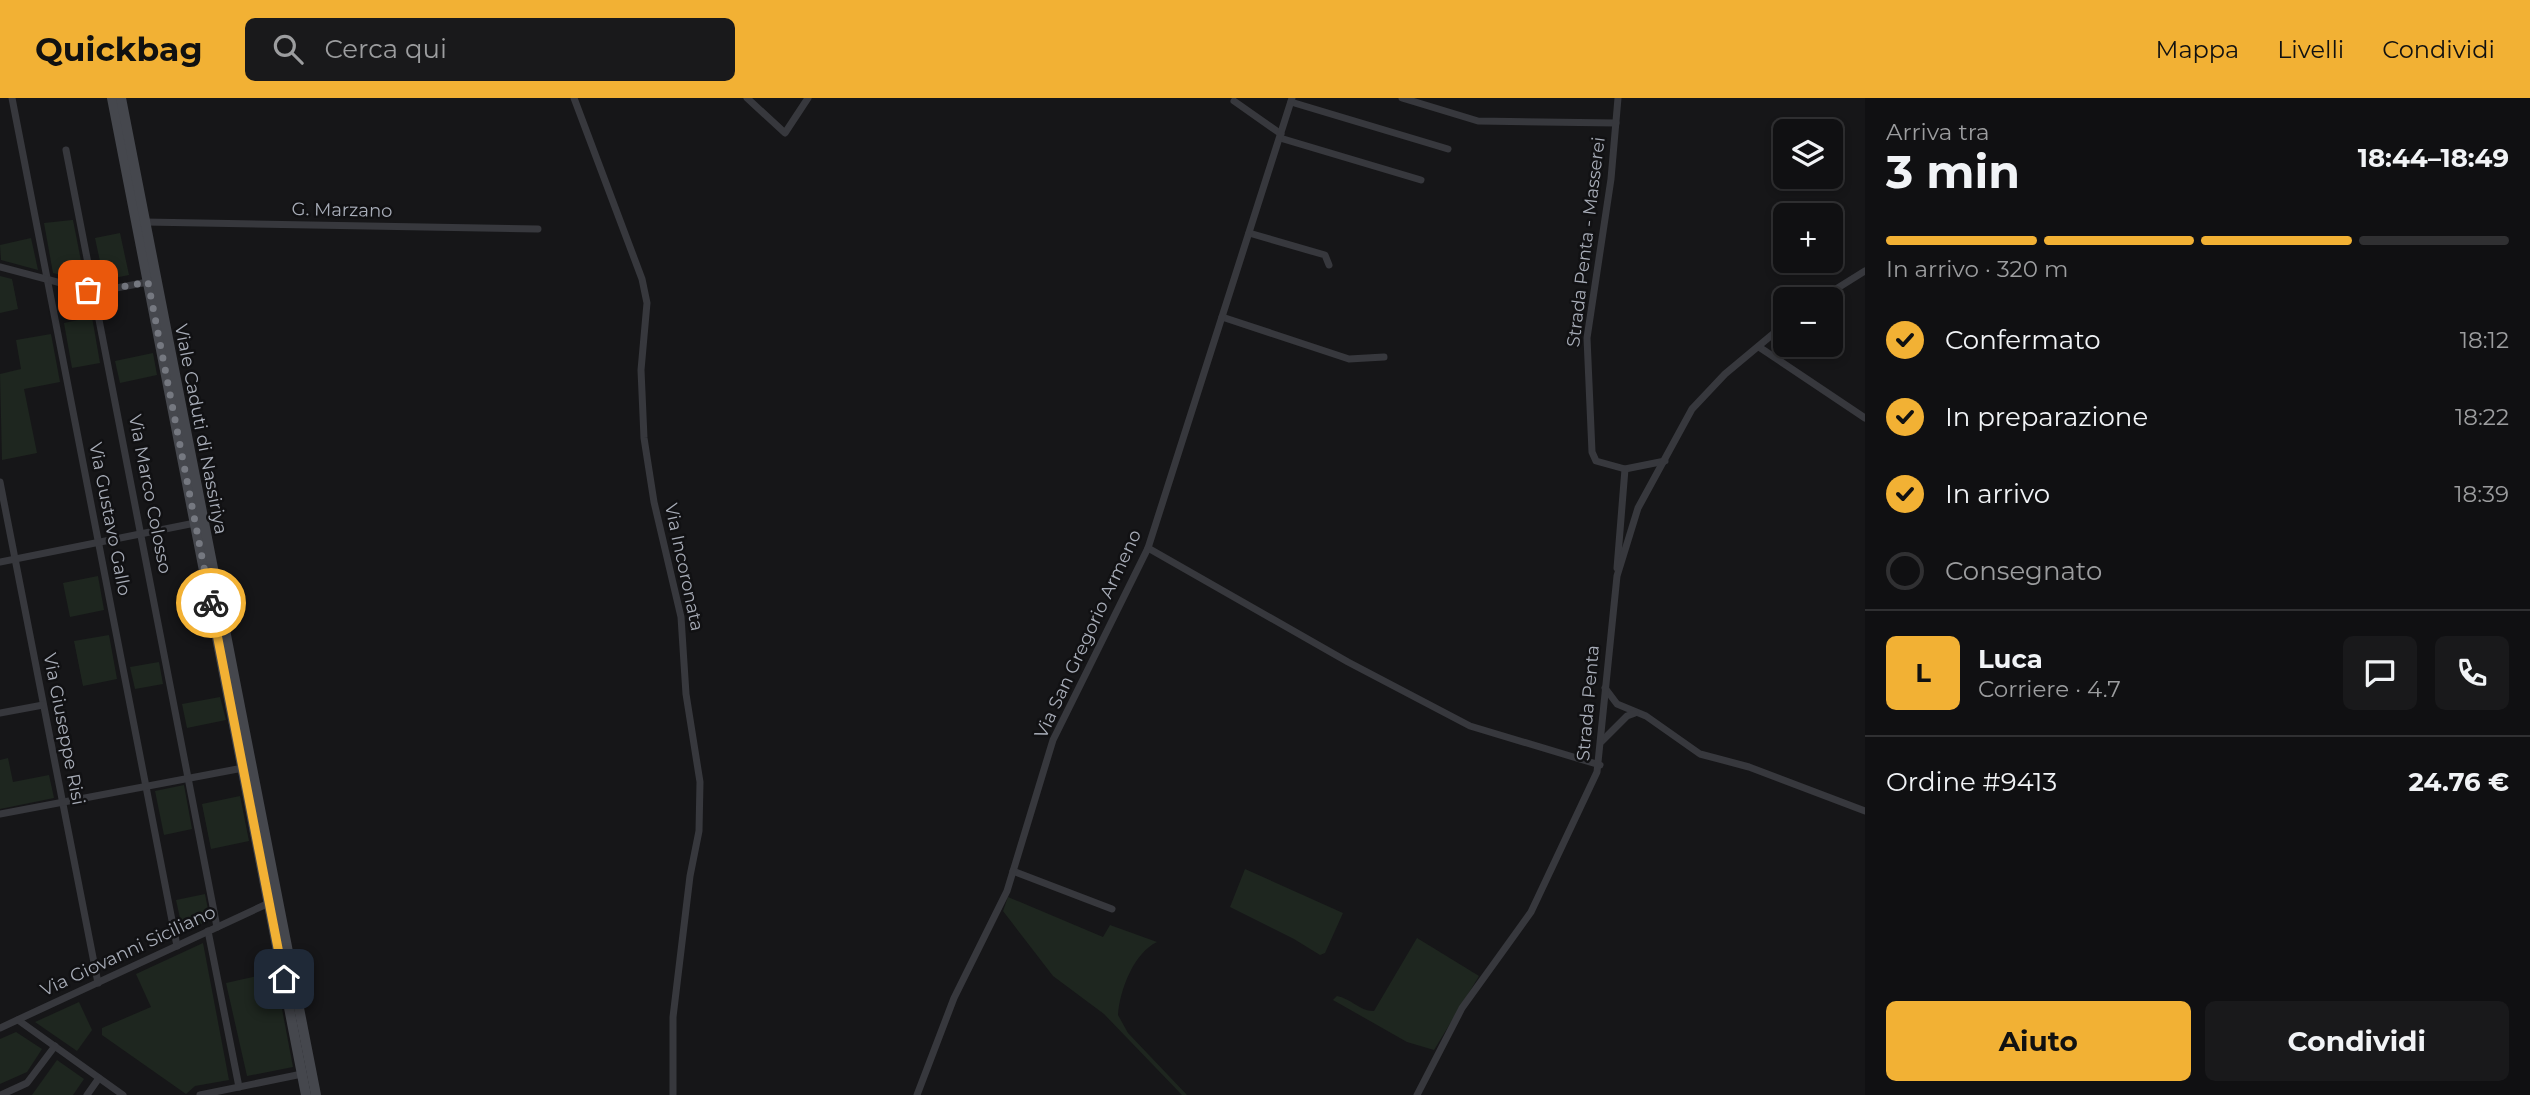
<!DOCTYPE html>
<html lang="it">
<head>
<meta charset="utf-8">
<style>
  body { margin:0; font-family:Montserrat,sans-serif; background:#19191b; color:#f1f3f6; height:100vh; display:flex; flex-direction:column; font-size:26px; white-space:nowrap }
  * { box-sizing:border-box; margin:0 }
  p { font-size:23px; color:#9c9d9f }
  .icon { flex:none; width:38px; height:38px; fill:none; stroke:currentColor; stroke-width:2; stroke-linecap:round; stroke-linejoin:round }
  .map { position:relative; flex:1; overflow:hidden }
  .panel { display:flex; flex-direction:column; background:#101012; width:665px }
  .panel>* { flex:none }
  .controls { position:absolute; left:1773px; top:21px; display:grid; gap:14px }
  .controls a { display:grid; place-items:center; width:70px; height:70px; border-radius:10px; background:#101012; box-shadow:0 4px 10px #0003,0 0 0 2px #303032; font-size:35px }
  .pin { position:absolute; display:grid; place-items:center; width:60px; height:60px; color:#fff; margin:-30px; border-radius:14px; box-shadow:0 4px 10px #0006 }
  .courier { position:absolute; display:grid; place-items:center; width:70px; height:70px; margin:-35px; border:5px solid #f2b134; border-radius:50%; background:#fff; color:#222; box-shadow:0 2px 9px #0007 }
  .head em { font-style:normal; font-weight:700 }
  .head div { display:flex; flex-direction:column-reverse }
  .head { display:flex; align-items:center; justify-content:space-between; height:119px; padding:0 21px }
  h1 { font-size:46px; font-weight:700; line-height:52px }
  .bar { display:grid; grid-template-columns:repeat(4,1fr); gap:10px 7px; align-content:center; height:84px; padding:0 21px }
  .bar i { height:9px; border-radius:5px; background:#303032 }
  .bar .active { background:#f2b134 }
  .bar p { grid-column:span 4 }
  .line { display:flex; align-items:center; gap:18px; padding:0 21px; border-top:2px solid #303032 }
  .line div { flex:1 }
  .round { display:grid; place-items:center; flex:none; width:74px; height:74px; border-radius:10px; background:#19191b }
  ol { padding:0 21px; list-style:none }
  li { display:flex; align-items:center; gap:21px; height:77px }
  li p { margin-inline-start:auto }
  li .icon { padding:7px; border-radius:50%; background:#f2b134; color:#111; stroke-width:4 }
  li:last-child { color:#9c9d9f }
  li i { width:38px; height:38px; border:4px solid #303032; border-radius:50% }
  .button { display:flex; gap:14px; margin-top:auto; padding:14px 21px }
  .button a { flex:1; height:80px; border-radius:10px; background:#f2b134; color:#111; font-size:28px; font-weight:700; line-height:80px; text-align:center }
  .button a+a { background:#19191b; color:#f1f3f6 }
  header { display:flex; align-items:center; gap:42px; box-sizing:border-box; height:98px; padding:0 35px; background:#f2b134; color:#111 }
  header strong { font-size:33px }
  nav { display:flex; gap:38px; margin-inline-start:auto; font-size:24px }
  .search { width:490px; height:63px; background:#19191b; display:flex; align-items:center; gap:18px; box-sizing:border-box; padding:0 24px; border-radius:10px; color:#9c9d9f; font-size:26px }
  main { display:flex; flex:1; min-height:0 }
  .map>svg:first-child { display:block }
  .green { fill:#1e261f }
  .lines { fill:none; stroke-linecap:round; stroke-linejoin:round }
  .minor { stroke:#37383d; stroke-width:7 }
  .secondary { stroke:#45474d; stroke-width:10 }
  .done { stroke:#757880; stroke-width:7; stroke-dasharray:0 12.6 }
  .route { stroke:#f2b134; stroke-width:9 }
  .labels { text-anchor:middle; stroke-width:5; stroke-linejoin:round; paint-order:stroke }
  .street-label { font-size:18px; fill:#a8adb8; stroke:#111113 }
</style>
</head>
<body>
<header>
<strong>Quickbag</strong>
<div class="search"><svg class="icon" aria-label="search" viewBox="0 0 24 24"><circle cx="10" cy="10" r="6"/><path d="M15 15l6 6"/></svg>Cerca qui</div>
<nav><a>Mappa</a><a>Livelli</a><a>Condividi</a></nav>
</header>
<main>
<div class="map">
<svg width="1865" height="997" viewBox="0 0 1865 997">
  <rect width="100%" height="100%" fill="#161618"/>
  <!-- green -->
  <g class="green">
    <path d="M72,122h1l12,61 -32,-8 -9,-50z"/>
    <path d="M120,135l9,42 -25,5 -9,-42z"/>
    <path d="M31,140l7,32 -37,-10 -1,-15z"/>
    <path d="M0,178l12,3 6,30 -18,4z"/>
    <path d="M92,219l8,46 -28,5 -8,-45z"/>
    <path d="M51,236l9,48 -36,7 13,64 -35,7 -2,-86 21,-5 -5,-29z"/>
    <path d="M153,255l4,22 -37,8 -5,-22z"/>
    <path d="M98,478l6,34 -34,7 -7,-34z"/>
    <path d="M109,537l8,44 -34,7 -9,-45z"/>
    <path d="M159,564l4,22 -28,5 -5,-22z"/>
    <path d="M220,599l6,23 -39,8 -5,-24z"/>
    <path d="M8,660l5,24 36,-7 5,23 -54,11v-49z"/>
    <path d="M184,687l8,44 -28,6 -9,-44z"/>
    <path d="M240,698l9,45 -38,8 -9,-45z"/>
    <path d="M1245,771l98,44 -18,40 -5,2 -26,-16 -64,-32z"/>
    <path d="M205,796l5,26 -27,12 -7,-32z"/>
    <path d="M1008,799l95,40 7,-12 47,17c-23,11 -37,47 -39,73l10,18 59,62h-5l-78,-81 -51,-38 -50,-65z"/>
    <path d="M1417,840l62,38 -45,74 -27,-8 -74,-42 4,-4c13,2 24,16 37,15z"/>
    <path d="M203,845l26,137 -34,6 -9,8 -84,-59v-7l49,-21 -15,-33z"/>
    <path d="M275,874l18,95 -46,9 -21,-93z"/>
    <path d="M79,904l13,28 -15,21 -42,-29z"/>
    <path d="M16,934l26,17 -15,23 -27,12v-45z"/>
    <path d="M57,962l27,19 -11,16h-41z"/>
  </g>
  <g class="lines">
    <!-- minor -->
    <g class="minor">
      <path d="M12,0l165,848"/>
      <path d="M574,0l68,181 5,24 -6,67 3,68 10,64 27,115 5,77 14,88 -1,49 -9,45 -17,141v78"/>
      <path d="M747,0l38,35 23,-35"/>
      <path d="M1402,0l76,23 138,2"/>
      <path d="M1234,3l47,33"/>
      <path d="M1291,4l157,47"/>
      <path d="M1280,40l141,42"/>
      <path d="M66,52l151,777"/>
      <path d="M145,124l393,7"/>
      <path d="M1249,135l76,22 4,10"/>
      <path d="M0,169l95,25 53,-10"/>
      <path d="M1820,201l45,-28"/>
      <path d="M1222,219l127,42 35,-2"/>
      <path d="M1759,249l106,71"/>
      <path d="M1625,371l40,-8"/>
      <path d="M0,384l98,501"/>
      <path d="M1148,450l200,114 122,64 130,39"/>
      <path d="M0,464l195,-39"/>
      <path d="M1617,470l8,-99 -29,-8 -4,-9 -5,-114 24,-159 7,-81"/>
      <path d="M1605,590l12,16 29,12 54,38 49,13 116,44"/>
      <path d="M0,615l43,-8"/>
      <path d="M1602,643l25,-25 8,-3"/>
      <path d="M0,716l243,-46"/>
      <path d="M1013,773l99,38"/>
      <path d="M208,833l31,156"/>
      <path d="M18,922l105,75"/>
      <path d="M0,930l269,-125"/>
      <path d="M1,997l26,-12 28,-37"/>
      <path d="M87,997l12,-17"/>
      <path d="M200,997l102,-21"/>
      <path d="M917,997l37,-97 53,-107 46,-151 95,-192 144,-450"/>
      <path d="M1417,997l45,-87 69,-96 66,-140 20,-196 21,-68 54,-99 33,-35 60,-50"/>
    </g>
    <!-- secondary -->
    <g class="secondary">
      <path d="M112,0l194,997"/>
      <path d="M121,0l195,997"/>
    </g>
  </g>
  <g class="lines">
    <!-- done -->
    <path class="done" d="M88,192l7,2 53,-10 63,321"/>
    <!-- route -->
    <path class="route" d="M211,505l73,376"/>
  </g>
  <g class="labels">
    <!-- street labels -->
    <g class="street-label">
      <text transform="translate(342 112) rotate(1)" y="6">G. Marzano</text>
      <text transform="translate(1586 144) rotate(-83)" y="6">Strada Penta - Masserei</text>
      <text transform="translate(201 331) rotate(79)" y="6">Viale Caduti di Nassiriya</text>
      <text transform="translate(150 396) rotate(79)" y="6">Via Marco Colosso</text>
      <text transform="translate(110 421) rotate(79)" y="6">Via Gustavo Gallo</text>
      <text transform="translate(684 469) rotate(78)" y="6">Via Incoronata</text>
      <text transform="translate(1088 536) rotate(-65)" y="6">Via San Gregorio Armeno</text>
      <text transform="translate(1588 605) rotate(-85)" y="6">Strada Penta</text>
      <text transform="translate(64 631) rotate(79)" y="6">Via Giuseppe Risi</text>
      <text transform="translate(128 853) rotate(-25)" y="6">Via Giovanni Siciliano</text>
    </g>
  </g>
</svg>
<div class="controls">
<a><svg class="icon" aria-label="layers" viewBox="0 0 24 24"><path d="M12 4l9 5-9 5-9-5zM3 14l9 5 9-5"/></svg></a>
<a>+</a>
<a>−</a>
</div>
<div class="pin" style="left:88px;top:192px;background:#ea580c"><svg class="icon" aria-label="bag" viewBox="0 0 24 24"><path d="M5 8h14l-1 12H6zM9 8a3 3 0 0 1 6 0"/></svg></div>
<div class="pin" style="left:284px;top:881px;background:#1f2937"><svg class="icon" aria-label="home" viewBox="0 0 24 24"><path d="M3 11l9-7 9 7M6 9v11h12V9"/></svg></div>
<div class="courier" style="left:211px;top:505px"><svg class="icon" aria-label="bike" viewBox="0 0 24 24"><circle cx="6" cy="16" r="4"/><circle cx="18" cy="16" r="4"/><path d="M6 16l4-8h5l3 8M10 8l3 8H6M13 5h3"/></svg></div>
</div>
<section class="panel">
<div class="head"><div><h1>3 min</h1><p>Arriva tra</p></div><em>18:44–18:49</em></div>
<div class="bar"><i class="active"></i><i class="active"></i><i class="active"></i><i></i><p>In arrivo · 320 m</p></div>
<ol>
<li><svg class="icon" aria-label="check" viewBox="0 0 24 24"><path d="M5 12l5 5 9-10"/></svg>Confermato<p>18:12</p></li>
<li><svg class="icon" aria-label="check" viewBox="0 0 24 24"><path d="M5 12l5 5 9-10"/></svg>In preparazione<p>18:22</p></li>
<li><svg class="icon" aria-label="check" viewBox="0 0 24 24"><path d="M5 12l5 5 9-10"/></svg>In arrivo<p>18:39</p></li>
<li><i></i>Consegnato</li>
</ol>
<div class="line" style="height:126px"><b class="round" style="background:#f2b134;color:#111">L</b><div><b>Luca</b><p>Corriere · 4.7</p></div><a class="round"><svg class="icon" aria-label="chat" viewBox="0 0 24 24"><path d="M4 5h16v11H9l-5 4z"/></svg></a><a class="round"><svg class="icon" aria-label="phone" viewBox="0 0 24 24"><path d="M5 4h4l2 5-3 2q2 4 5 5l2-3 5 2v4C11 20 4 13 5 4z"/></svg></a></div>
<div class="line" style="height:91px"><div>Ordine #9413</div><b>24.76 €</b></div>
<div class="button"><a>Aiuto</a><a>Condividi</a></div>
</section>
</main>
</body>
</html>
